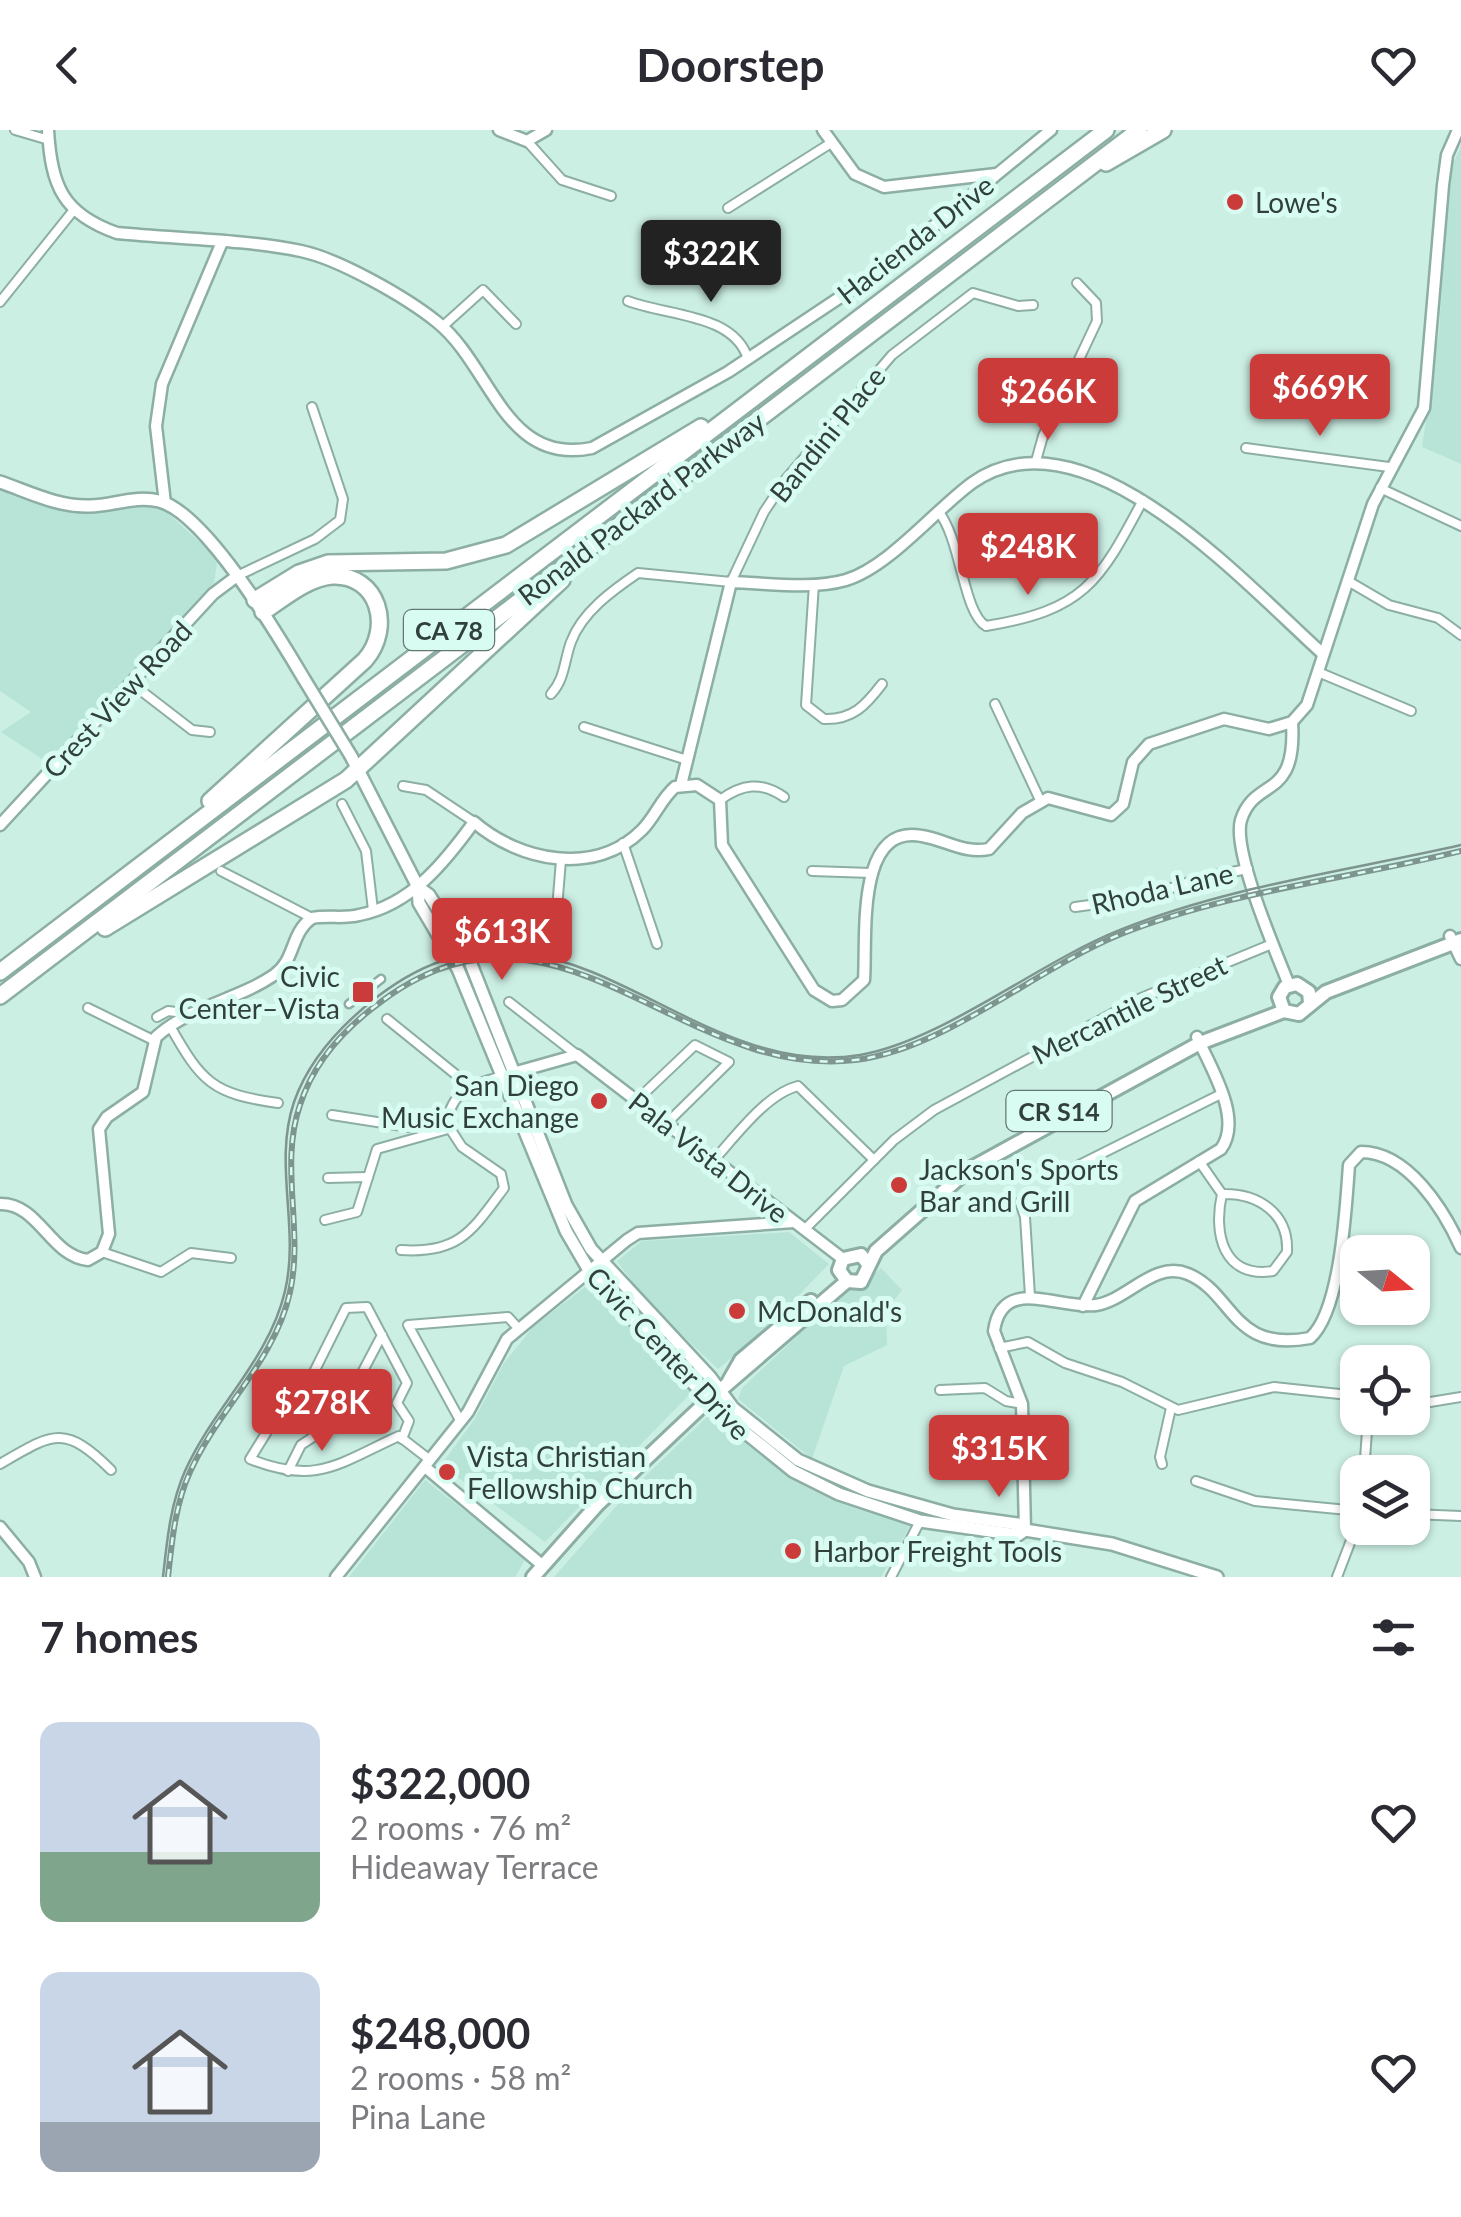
<!DOCTYPE html>
<meta charset="utf-8">
<style>
:root{--surface:#fff;--page:#f7f7f7;--text:#2b2b33;--muted:#7c7c81;--accent:#ca3b3a}
body{margin:0;font-family:Lato,sans-serif;background:var(--page);color:var(--text);height:100vh;display:flex;flex-direction:column;font-size:38px;white-space:nowrap}
*{box-sizing:border-box;margin:0}
p{font-size:32px;color:var(--muted)}
.icon{flex:none;width:55px;height:55px;fill:none;stroke:currentColor;stroke-width:2;stroke-linecap:round;stroke-linejoin:round}
.map{position:relative;height:1447px;overflow:hidden}
.sheet{display:flex;flex-direction:column;background:var(--surface);flex:1}
.sheet>*{flex:none}
.needle{width:65px;rotate:108deg}
.tools{position:absolute;left:1340px;top:1105px;display:grid;gap:20px}
.tools a{display:grid;place-items:center;width:90px;height:90px;border-radius:20px;background:var(--surface);box-shadow:0 2px 8px #0004;font-size:50px}
.price{position:absolute;translate:-50% -85px;padding:0 22px;border-radius:10px;background:var(--accent);color:#fff;font-size:32px;line-height:65px;filter:drop-shadow(0 2px 5px #0008)}
.price::after{content:'';position:absolute;left:50%;top:60px;width:30px;height:22px;margin-left:-15px;background:inherit;clip-path:polygon(0 0,100% 0,50% 100%)}
.price.selected{background:#222;color:#fff}
ul{padding:0;list-style:none}
li{display:flex;align-items:center;gap:30px;height:250px;padding:0 40px}
li span{display:grid;place-items:center;flex:none;width:280px;height:200px;border-radius:20px;color:#555}
li>.icon{margin-inline-start:auto}
span .icon{width:120px;height:120px;fill:#fffc;stroke-width:1}
li b{font-size:42px}
h2{display:flex;justify-content:space-between;align-items:center;height:120px;padding:0 40px;font-size:42px}
header{display:flex;justify-content:space-between;align-items:center;height:130px;padding:0 40px;background:var(--surface);font-size:45px;font-weight:700}
.map>svg:first-child{display:block}
.built{fill:#b8e4d7}
.lines{fill:none;stroke-linecap:round;stroke-linejoin:round}
.pedestrian-casing{stroke:#8caea4;stroke-width:11}
.minor-casing{stroke:#8caea4;stroke-width:12}
.tertiary-casing{stroke:#8caea4;stroke-width:15}
.secondary-casing{stroke:#8caea4;stroke-width:16}
.primary-casing{stroke:#8caea4;stroke-width:18}
.motorway-casing{stroke:#8caea4;stroke-width:20}
.pedestrian{stroke:#fff;stroke-width:6}
.minor{stroke:#fff;stroke-width:8}
.tertiary{stroke:#fff;stroke-width:10}
.secondary{stroke:#fff;stroke-width:11}
.primary{stroke:#fff;stroke-width:12}
.motorway{stroke:#fff;stroke-width:15}
.tram{stroke:#7d958e;stroke-width:2.5}
.rail-casing{stroke:#7d958e;stroke-width:6}
.rail{stroke:#d9fcf2;stroke-width:2.5;stroke-dasharray:8;stroke-linecap:butt}
.secondary-bridge-casing{stroke:#8caea4;stroke-width:16;stroke-linecap:butt}
.secondary-bridge{stroke:#fff;stroke-width:11}
.poi-dot{fill:#ca3b3a;stroke:#d9fcf2;stroke-width:4}
.labels{text-anchor:middle;dominant-baseline:central;stroke-width:10;stroke-linejoin:round;paint-order:stroke}
.shield{fill:#d9fcf2;stroke:#647873;stroke-width:2.5}
.shield-label{font-size:25px;font-weight:bold;fill:#32403c}
.poi-label{font-size:28px;fill:#32403c;stroke:#d9fcf2;text-anchor:start}
.street-label{font-size:28px;fill:#32403c;stroke:#d9fcf2}
</style>
<header><svg class="icon" aria-label="back" viewBox="0 0 24 24"><path d="M15 5l-7 7 7 7"/></svg>Doorstep<svg class="icon" aria-label="heart" viewBox="0 0 24 24"><path d="M12 20l-8-8c-3-5 5-10 8-4 3-6 11-1 8 4z"/></svg></header>
<div class="map">
<svg width="1461" height="1447" viewBox="0 0 1461 1447">
<rect width="100%" height="100%" fill="#ccefe4"/>
<g class="built">
<polygon points="1461,17 1461,334 1422,317 1439,203 1449,41"/>
<polygon points="0,359 72,382 142,375 164,380 212,423 217,433 214,453 50,634 1,602 31,582 0,561"/>
<polygon points="789,1102 829,1134 766,1199 718,1239 646,1171 617,1131 642,1111"/>
<polygon points="881,1138 902,1160 886,1181 887,1215 844,1236 812,1329 738,1269 742,1258 847,1159 862,1155"/>
<polygon points="593,1151 694,1260 545,1412 441,1335 474,1290 504,1233 533,1197"/>
<polygon points="711,1283 787,1345 910,1396 881,1447 554,1447 627,1364"/>
<polygon points="425,1350 526,1428 515,1447 349,1447"/>
</g>
<g class="lines">
<g class="pedestrian-casing">
<polyline id="pedestrian" points="349,874 381,849"/>
</g>
<g class="minor-casing">
<g id="minor">
<polyline points="15,0 49,10"/>
<polyline points="527,11 562,50 611,66"/>
<polyline points="728,78 831,13"/>
<path d="M628,171C666,186 734,183 748,229"/>
<polyline points="0,172 73,81"/>
<polyline points="442,197 483,160 516,194"/>
<polyline points="1246,318 1389,337"/>
<polyline points="1036,331 1043,306 1097,191 1096,173 1077,153"/>
<polyline points="1380,358 1461,396"/>
<path d="M938,381C961,408 963,483 986,496C1084,480 1099,453 1143,370"/>
<polyline points="237,446 315,409 340,390 343,369 312,277"/>
<polyline points="1348,451 1389,475 1438,488 1461,505"/>
<path d="M814,454L806,575L824,589C853,590 866,575 882,554"/>
<polyline points="1318,542 1411,581"/>
<polyline points="131,553 192,600 210,602"/>
<path d="M551,564C565,549 564,531 571,512C582,482 613,460 638,443L731,452L764,382L786,349L892,225L973,163L1018,176L1033,175"/>
<polyline points="995,574 1040,670"/>
<polyline points="584,597 687,630"/>
<polyline points="403,656 426,660 474,692"/>
<path d="M720,670C742,654 761,651 784,667"/>
<polyline points="342,674 366,721 373,780"/>
<polyline points="623,713 657,814"/>
<polyline points="221,741 312,788"/>
<polyline points="812,741 871,743"/>
<polyline points="1075,777 1142,768 1204,747 1248,739"/>
<polyline points="546,805 555,803 561,730"/>
<polyline points="509,872 577,925"/>
<polyline points="88,878 153,910"/>
<polyline points="157,887 168,881 193,884"/>
<polyline points="387,889 470,956"/>
<path d="M170,896C202,953 213,964 278,973"/>
<polyline points="636,971 695,915 729,932 666,994"/>
<polyline points="332,985 409,997 447,994"/>
<path d="M713,1031C735,1007 766,964 798,956L874,1030"/>
<path d="M1199,1031L1222,1064C1213,1103 1223,1149 1273,1141L1287,1122C1289,1084 1259,1063 1222,1064"/>
<polyline points="1055,1047 1221,964"/>
<polyline points="328,1048 368,1047"/>
<polyline points="1020,1072 1025,1087 1030,1166"/>
<polyline points="325,1090 357,1082 377,1019 448,999"/>
<polyline points="804,1100 894,1010 934,980 1141,868 1272,814"/>
<path d="M401,1120C459,1124 472,1101 504,1058L501,1044L462,1017L447,994C451,960 473,955 502,946"/>
<polyline points="102,1122 161,1142 191,1123 231,1128"/>
<polyline points="382,1205 345,1275 338,1278 309,1265 306,1258 346,1178 367,1177 407,1253 397,1273 409,1291 402,1309"/>
<polyline points="999,1218 1028,1212 1065,1233 1122,1252 1178,1280 1274,1257 1358,1266"/>
<polyline points="940,1260 985,1258 1006,1271 1022,1274"/>
<path d="M300,1272L281,1279L250,1329C317,1356 339,1333 399,1306L430,1330"/>
<polyline points="1412,1275 1461,1267"/>
<polyline points="461,1292 408,1195 508,1187 518,1198"/>
<path d="M0,1334C52,1304 64,1293 111,1340"/>
<polyline points="1162,1334 1160,1327 1171,1278"/>
<polyline points="288,1341 301,1315 339,1290"/>
<polyline points="1364,1342 1368,1288"/>
<polyline points="1196,1351 1255,1371 1358,1381"/>
<polyline points="1412,1384 1461,1386"/>
<polyline points="891,1447 920,1391"/>
<polyline points="1337,1447 1358,1392"/>
</g>
</g>
<g class="tertiary-casing">
<g id="tertiary">
<path d="M48,0C51,56 63,84 117,103C177,109 241,109 301,121C339,129 406,167 437,192C492,236 504,336 592,318L728,242L878,142L1051,0"/>
<polyline points="499,0 527,11 546,0"/>
<polyline points="823,0 855,44 884,57 996,44"/>
<polyline points="165,373 156,296 162,254 222,112"/>
<path d="M681,655L731,452C767,453 811,460 846,450C889,437 935,380 972,353C1084,273 1247,456 1323,524"/>
<polyline points="0,695 213,464 237,446"/>
<polyline points="1450,806 1461,829"/>
<path d="M1289,855C1276,822 1232,721 1241,690C1255,646 1297,672 1292,592"/>
<polyline points="513,943 577,925 843,1129"/>
<path d="M0,1074C39,1073 50,1126 88,1130L102,1122L109,1104L99,999L107,987L143,962L156,907C190,876 238,870 274,845C296,830 290,803 312,788C328,785 344,789 359,785C411,775 445,732 474,692C519,731 595,747 642,700C655,687 661,669 675,657L697,655L720,670L722,715L814,860L832,871L842,870L864,850C867,807 855,693 922,706C946,710 964,724 989,719L1022,683L1048,668L1111,685L1123,674L1133,632L1149,614L1224,589L1269,599L1292,592L1307,575L1373,374L1424,278L1443,55L1447,25L1458,0"/>
<path d="M1083,1176L1135,1071L1221,1019C1243,989 1211,938 1197,907"/>
<polyline points="425,1337 542,1435"/>
<polyline points="0,1397 29,1432 35,1447"/>
<path d="M1025,1400L1022,1274L994,1201C1002,1144 1059,1180 1096,1175C1128,1170 1154,1130 1188,1144C1234,1163 1232,1223 1310,1208C1341,1181 1346,1075 1349,1035L1361,1022C1408,1022 1444,1080 1461,1118"/>
<polyline points="336,1447 468,1282 507,1209 627,1110 638,1103 794,1092"/>
</g>
</g>
<g class="secondary-casing">
<g id="secondary">
<path d="M0,352C29,362 58,377 90,376C112,376 136,365 159,371C206,383 279,507 304,549"/>
<polyline points="351,626 418,757 419,773 458,839 566,1101 590,1142 620,1175 720,1282 793,1341 839,1364 920,1391 1018,1405 1025,1400"/>
<polyline points="418,757 429,765 469,829 566,1075 591,1119 710,1247 733,1278 798,1330 868,1361 953,1385 1018,1394 1025,1400 1112,1414 1217,1447"/>
</g>
</g>
<g class="primary-casing">
<g id="primary">
<polyline points="1310,873 1309,862 1297,854 1285,857 1279,867 1284,881 1299,884 1326,862 1461,810"/>
<polyline points="868,1134 861,1125 843,1129 839,1140 847,1151 861,1152 876,1121 968,1040 1200,913 1284,881"/>
<polyline points="729,1251 741,1230 811,1171"/>
<polyline points="533,1447 597,1375 703,1275 847,1151"/>
</g>
</g>
<g class="motorway-casing">
<g id="motorway">
<polyline points="1106,33 1163,0"/>
<polyline points="255,470 299,443 328,433 446,431 506,415 701,297"/>
<path d="M210,671L365,530C393,498 379,444 332,446C307,448 283,469 263,482"/>
<polyline points="105,798 346,650 562,450"/>
<polyline points="0,842 1106,0"/>
<polyline points="0,866 1139,0"/>
</g>
</g>
<use href="#pedestrian" class="pedestrian"/>
<use href="#minor" class="minor"/>
<use href="#tertiary" class="tertiary"/>
<use href="#secondary" class="secondary"/>
<use href="#primary" class="primary"/>
<use href="#motorway" class="motorway"/>
<path class="tram" d="M163,1447C167,1411 170,1375 185,1341C213,1278 269,1230 285,1161C300,1098 273,1034 294,972C309,929 341,895 377,867C559,727 682,954 860,925C942,911 1037,833 1120,800C1229,756 1347,741 1461,715"/>
<g class="rail-casing">
<path id="rail" d="M168,1447C172,1411 175,1375 190,1342C218,1279 275,1231 290,1162C304,1100 279,1036 300,975C314,931 346,897 382,871C557,741 680,951 855,930C944,920 1035,839 1121,804C1230,761 1348,749 1461,721"/>
</g>
<use href="#rail" class="rail"/>
<g class="secondary-bridge-casing">
<polyline id="secondary-bridge" points="304,549 351,626"/>
</g>
<use href="#secondary-bridge" class="secondary-bridge"/>
</g>
<g class="poi-dot">
<circle cx="1235" cy="72" r="10"/>
<rect x="351" y="850" width="24" height="24" rx="5"/>
<circle cx="599" cy="971" r="10"/>
<circle cx="899" cy="1055" r="10"/>
<circle cx="737" cy="1181" r="10"/>
<circle cx="447" cy="1342" r="10"/>
<circle cx="793" cy="1421" r="10"/>
</g>
<g class="labels">
<g class="shield">
<rect x="404" y="480" width="90" height="40" rx="8"/>
<rect x="1006.5" y="961" width="105" height="40" rx="8"/>
</g>
<g class="shield-label">
<text x="449" y="500">CA 78</text>
<text x="1059" y="981">CR S14</text>
</g>
<g class="poi-label">
<text x="1255" y="72">Lowe's</text>
<text x="340" y="846" text-anchor="end">Civic<tspan x="340" dy="32">Center–Vista</tspan></text>
<text x="579" y="955" text-anchor="end">San Diego<tspan x="579" dy="32">Music Exchange</tspan></text>
<text x="919" y="1039">Jackson's Sports<tspan x="919" dy="32">Bar and Grill</tspan></text>
<text x="757" y="1181">McDonald's</text>
<text x="467" y="1326">Vista Christian<tspan x="467" dy="32">Fellowship Church</tspan></text>
<text x="813" y="1421">Harbor Freight Tools</text>
</g>
<g class="street-label">
<text transform="translate(915 109) rotate(-38)">Hacienda Drive</text>
<text transform="translate(827 304) rotate(-51)">Bandini Place</text>
<text transform="translate(641 378) rotate(-37)">Ronald Packard Parkway</text>
<text transform="translate(117 569) rotate(-47)">Crest View Road</text>
<text transform="translate(1162 758) rotate(-13)">Rhoda Lane</text>
<text transform="translate(1129 879) rotate(-26)">Mercantile Street</text>
<text transform="translate(709 1027) rotate(38)">Pala Vista Drive</text>
<text transform="translate(669 1223) rotate(47)">Civic Center Drive</text>
</g>
</g>
</svg>
<div class="tools">
<a><svg class="needle" viewBox="-14 -14 28 28"><path d="M0-13l5 13h-10z" fill="#e53935"/><path d="M0 13l5-13h-10z" fill="#7c7c81"/></svg></a>
<a><svg class="icon" aria-label="locate" viewBox="0 0 24 24"><circle cx="12" cy="12" r="6"/><path d="M12 2v4M12 18v4M2 12h4M18 12h4"/></svg></a>
<a><svg class="icon" aria-label="layers" viewBox="0 0 24 24"><path d="M12 4l9 5-9 5-9-5zM3 14l9 5 9-5"/></svg></a>
</div>
<b class="price selected" style="left:711px;top:175px">$322K</b>
<b class="price" style="left:1320px;top:309px">$669K</b>
<b class="price" style="left:1048px;top:313px">$266K</b>
<b class="price" style="left:1028px;top:468px">$248K</b>
<b class="price" style="left:502px;top:853px">$613K</b>
<b class="price" style="left:322px;top:1324px">$278K</b>
<b class="price" style="left:999px;top:1370px">$315K</b>
</div>
<section class="sheet">
<h2>7 homes<svg class="icon" aria-label="filters" viewBox="0 0 24 24"><path d="M4 7h16M4 17h16"/><circle cx="9" cy="7" r="2"/><circle cx="15" cy="17" r="2"/></svg></h2>
<ul>
<li><span style="background:linear-gradient(#c9d6e8 65%,#7fa58c 0)"><svg class="icon" aria-label="home" viewBox="0 0 24 24"><path d="M3 11l9-7 9 7M6 9v11h12V9"/></svg></span><div><b>$322,000</b><p>2 rooms · 76 m²</p><p>Hideaway Terrace</p></div><svg class="icon" aria-label="heart" viewBox="0 0 24 24"><path d="M12 20l-8-8c-3-5 5-10 8-4 3-6 11-1 8 4z"/></svg></li>
<li><span style="background:linear-gradient(#c9d6e8 75%,#9aa5b1 0)"><svg class="icon" aria-label="home" viewBox="0 0 24 24"><path d="M3 11l9-7 9 7M6 9v11h12V9"/></svg></span><div><b>$248,000</b><p>2 rooms · 58 m²</p><p>Pina Lane</p></div><svg class="icon" aria-label="heart" viewBox="0 0 24 24"><path d="M12 20l-8-8c-3-5 5-10 8-4 3-6 11-1 8 4z"/></svg></li>
</ul>
</section>
